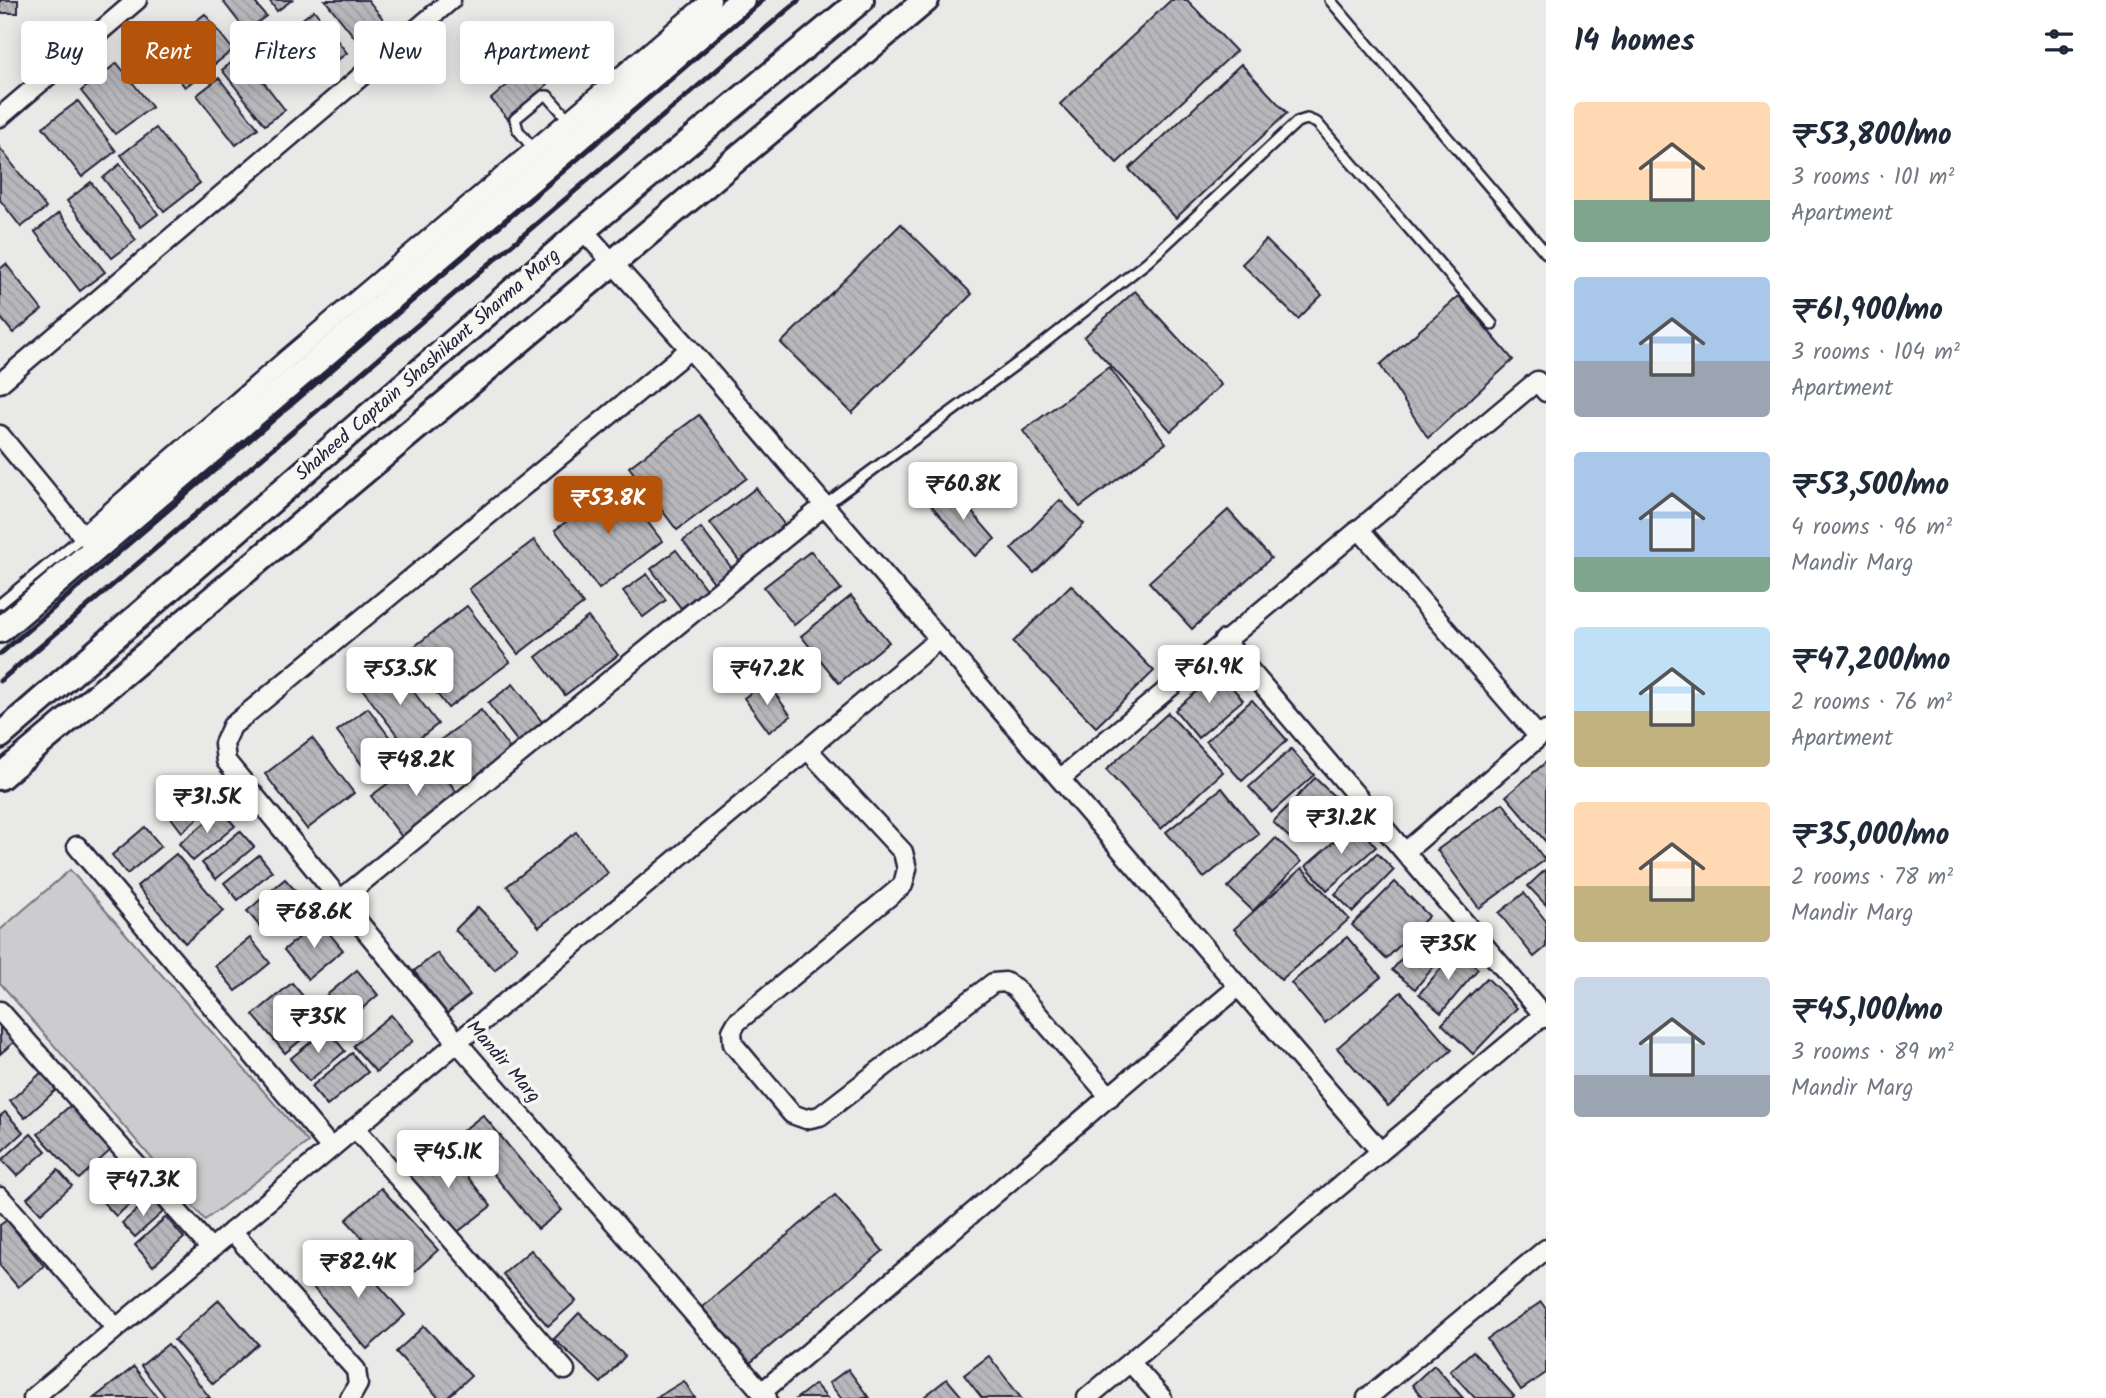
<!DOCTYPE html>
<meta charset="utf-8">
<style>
:root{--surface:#fff;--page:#f6f6f7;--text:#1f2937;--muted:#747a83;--accent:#b45309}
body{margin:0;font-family:Kalam,sans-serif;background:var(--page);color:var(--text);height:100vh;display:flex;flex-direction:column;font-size:26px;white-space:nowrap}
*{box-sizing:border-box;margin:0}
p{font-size:23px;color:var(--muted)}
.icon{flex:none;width:38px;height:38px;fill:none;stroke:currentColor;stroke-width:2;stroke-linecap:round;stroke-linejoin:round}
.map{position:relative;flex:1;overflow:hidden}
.drawer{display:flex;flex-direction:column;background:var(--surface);width:560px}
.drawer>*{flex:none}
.top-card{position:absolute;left:21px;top:21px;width:665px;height:63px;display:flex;gap:14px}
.price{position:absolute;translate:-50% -60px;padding:0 16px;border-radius:7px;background:#fff;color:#222;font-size:23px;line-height:46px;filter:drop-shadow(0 2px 4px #0008)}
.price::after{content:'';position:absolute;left:50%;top:42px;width:21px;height:16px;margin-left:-10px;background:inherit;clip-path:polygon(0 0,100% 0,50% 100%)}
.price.selected{background:var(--accent);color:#fff}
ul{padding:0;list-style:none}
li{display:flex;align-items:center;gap:21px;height:175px;padding:0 28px}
li span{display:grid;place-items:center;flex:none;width:196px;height:140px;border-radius:7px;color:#555}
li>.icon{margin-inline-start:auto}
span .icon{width:84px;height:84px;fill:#fffc;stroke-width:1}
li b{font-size:30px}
h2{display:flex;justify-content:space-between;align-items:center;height:84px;padding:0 28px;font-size:30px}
.tag{padding:0 24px;border-radius:7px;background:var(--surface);box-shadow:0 4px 18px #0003;font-size:24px;line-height:63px}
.tag.selected{background:var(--accent);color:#fff}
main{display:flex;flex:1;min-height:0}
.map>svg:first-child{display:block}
.park{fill:#ccccce;stroke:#777784;stroke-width:2}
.building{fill:url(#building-back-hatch);stroke:#22223b;stroke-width:2}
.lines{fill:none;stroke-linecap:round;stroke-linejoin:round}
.lane-casing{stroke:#22223b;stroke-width:14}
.street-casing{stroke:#22223b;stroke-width:23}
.secondary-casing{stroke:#22223b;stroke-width:30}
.lane{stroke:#f6f6f2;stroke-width:9}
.street{stroke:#f6f6f2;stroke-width:18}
.secondary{stroke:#f6f6f2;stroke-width:24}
.rail{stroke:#22223b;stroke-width:5}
.labels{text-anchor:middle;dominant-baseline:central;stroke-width:7;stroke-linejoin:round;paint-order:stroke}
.street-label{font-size:19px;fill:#22223b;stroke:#f6f6f2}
</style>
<main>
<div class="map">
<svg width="1546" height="1398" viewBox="0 0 1546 1398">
<defs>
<pattern id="building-back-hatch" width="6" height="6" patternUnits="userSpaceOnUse" patternTransform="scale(1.75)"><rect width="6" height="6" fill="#b8b8bc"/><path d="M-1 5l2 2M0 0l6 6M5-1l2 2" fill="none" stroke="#9e9ea2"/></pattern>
</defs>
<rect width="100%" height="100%" fill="#e9e9e7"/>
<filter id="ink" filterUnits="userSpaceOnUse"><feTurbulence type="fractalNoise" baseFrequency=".0143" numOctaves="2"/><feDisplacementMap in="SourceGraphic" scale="14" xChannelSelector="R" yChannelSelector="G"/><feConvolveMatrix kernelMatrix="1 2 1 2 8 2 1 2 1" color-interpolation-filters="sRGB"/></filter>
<g filter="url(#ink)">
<polygon class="park" points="70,870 308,1142 205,1220 0,983 0,930"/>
<g class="building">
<rect x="0" y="0" width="18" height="13"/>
<polygon points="222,0 253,0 266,16 246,31"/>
<polygon points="269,0 292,0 277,11"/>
<polygon points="325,0 368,0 387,24 360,44"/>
<polygon points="1171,0 1187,0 1236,51 1117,163 1060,104"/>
<polygon points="314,10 347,53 324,70 291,28"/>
<polygon points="205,14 233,50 185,87 156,51"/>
<polygon points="280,31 306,64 285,80 259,47"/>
<polygon points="242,54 285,110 265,125 222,70"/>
<polygon points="117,63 152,107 115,134 81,91"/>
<polygon points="1241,64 1287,113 1176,218 1129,169"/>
<polygon points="530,65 547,85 508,119 491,99"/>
<polygon points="219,78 258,128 236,145 197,95"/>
<polygon points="78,101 116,151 82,177 43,127"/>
<polygon points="156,128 200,183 164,211 121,155"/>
<polygon points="0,148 46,208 21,227 0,200"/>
<polygon points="120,164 158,214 141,227 103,178"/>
<polygon points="91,182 136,240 112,258 67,201"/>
<polygon points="59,213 105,272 80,291 35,232"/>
<polygon points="901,224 972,294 852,413 781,343"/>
<polygon points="1266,240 1322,295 1298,319 1242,264"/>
<polygon points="6,264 42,310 13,333 0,317 0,269"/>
<polygon points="1135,291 1221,385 1171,431 1084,337"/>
<polygon points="1459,296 1513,360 1428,438 1380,365"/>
<polygon points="1109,367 1166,443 1080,507 1023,431"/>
<polygon points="699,415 747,478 677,530 629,467"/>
<polygon points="618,483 662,541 599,589 555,530"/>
<polygon points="756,488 787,528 741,563 710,523"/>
<polygon points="951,488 995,539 975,556 931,505"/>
<polygon points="1060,500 1084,524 1034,573 1011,549"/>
<polygon points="1228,510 1271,558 1192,629 1149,582"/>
<polygon points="701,528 734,571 716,585 683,541"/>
<polygon points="534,540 583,604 518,654 469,589"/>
<polygon points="676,550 706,589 681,608 651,569"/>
<polygon points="811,551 841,589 794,625 764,587"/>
<polygon points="647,574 666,600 643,617 623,591"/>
<polygon points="1071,585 1154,671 1096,727 1013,642"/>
<polygon points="851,596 889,642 839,683 801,636"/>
<polygon points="467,606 510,662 448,708 406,653"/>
<polygon points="588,617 618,655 565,695 536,657"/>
<polygon points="394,666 438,724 407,748 363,690"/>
<polygon points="1219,672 1243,700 1198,738 1175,710"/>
<polygon points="766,681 791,716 769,732 744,698"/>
<polygon points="513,684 546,727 521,746 488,703"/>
<polygon points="1252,700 1287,740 1242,781 1206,741"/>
<polygon points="368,708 399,750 368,773 337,731"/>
<polygon points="481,710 513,753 472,785 439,741"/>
<polygon points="1168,713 1223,772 1161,829 1106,770"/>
<polygon points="312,738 354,793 307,829 265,774"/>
<polygon points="1291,749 1314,775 1272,812 1249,787"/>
<polygon points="428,754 462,799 405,841 371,796"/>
<polygon points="1546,762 1546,842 1506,796"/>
<polygon points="1315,778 1336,798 1294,842 1273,822"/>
<polygon points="203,787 216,803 182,832 169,815"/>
<polygon points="1222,788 1259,834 1204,878 1166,832"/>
<polygon points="1503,803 1545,860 1479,908 1437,850"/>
<polygon points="221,810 235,826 193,861 179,844"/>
<polygon points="1355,823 1376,847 1327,890 1306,866"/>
<polygon points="145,827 161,846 127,874 112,855"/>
<polygon points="240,831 254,847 216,879 202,863"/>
<polygon points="576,832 608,873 539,927 507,886"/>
<polygon points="1276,838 1301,862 1253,911 1228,887"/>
<polygon points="1377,853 1394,870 1353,912 1335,894"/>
<polygon points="176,854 224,911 185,943 137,886"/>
<polygon points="259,855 272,871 238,900 224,883"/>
<polygon points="1302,868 1349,919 1281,980 1234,929"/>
<polygon points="1546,869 1546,905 1528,886"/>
<polygon points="285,879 301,897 262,929 247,911"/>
<polygon points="1395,882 1429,916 1386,959 1352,925"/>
<polygon points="1524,893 1546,921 1546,947 1534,957 1499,913"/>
<polygon points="478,907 517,947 495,970 455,930"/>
<polygon points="319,921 343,950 308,979 284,950"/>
<polygon points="1429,926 1452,945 1415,989 1392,970"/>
<polygon points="1347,937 1381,977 1325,1023 1291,983"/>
<polygon points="250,938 270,963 236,991 215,966"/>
<polygon points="1456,951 1478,969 1441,1013 1419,994"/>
<polygon points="437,953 470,995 447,1013 414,971"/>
<polygon points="357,970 378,995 342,1026 321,1000"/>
<polygon points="1487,978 1517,1008 1473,1054 1442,1024"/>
<polygon points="292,983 324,1021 285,1053 253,1015"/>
<polygon points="1401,992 1452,1050 1388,1106 1337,1048"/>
<polygon points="391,1015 413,1041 376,1072 353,1046"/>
<polygon points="0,1026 14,1042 0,1054"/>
<polygon points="327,1029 345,1051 309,1081 290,1059"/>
<polygon points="352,1053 368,1072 327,1106 311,1087"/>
<polygon points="42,1072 57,1089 25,1118 10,1101"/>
<polygon points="72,1104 112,1149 79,1179 38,1134"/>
<polygon points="5,1112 23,1132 0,1153 0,1116"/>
<polygon points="483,1115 562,1210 538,1229 460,1133"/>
<polygon points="31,1134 46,1151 17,1176 2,1160"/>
<polygon points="442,1145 491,1206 455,1234 406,1174"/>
<polygon points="58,1170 72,1186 41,1213 27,1198"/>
<polygon points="132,1174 146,1190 116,1216 102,1201"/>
<polygon points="381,1188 438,1250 403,1282 346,1220"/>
<polygon points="835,1195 883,1251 750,1363 702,1307"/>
<polygon points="151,1198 163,1212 135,1237 122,1223"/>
<polygon points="166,1217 184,1238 153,1266 135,1245"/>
<polygon points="7,1220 44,1266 18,1287 0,1266 0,1225"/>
<polygon points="531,1250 576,1301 548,1326 503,1274"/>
<polygon points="349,1251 405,1315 367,1349 311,1285"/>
<polygon points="219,1300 258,1344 213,1384 174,1340"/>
<polygon points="1541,1302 1546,1309 1546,1373 1521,1390 1487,1339"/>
<polygon points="579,1313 625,1356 601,1383 554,1339"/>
<polygon points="424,1326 471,1376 447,1398 439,1398 396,1352"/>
<polygon points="168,1344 210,1398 166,1398 141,1366"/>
<polygon points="1473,1351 1514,1396 1512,1398 1475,1398 1450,1371"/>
<polygon points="989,1356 1021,1398 982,1398 964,1375"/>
<polygon points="1434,1365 1463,1398 1423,1398 1412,1385"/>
<polygon points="134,1367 158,1398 94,1398"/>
<polygon points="848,1369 869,1398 841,1398 829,1383"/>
<polygon points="947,1379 963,1398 926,1398 925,1396"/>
<polygon points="684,1381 695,1398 656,1398"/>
<polygon points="815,1384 827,1398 797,1398"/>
</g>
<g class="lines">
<g class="lane-casing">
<g id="lane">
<polyline points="1330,0 1546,253"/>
<polyline points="534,150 518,130 515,119 543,96 548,96 569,120"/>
<polyline points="825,505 1030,354 1147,262 1297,122 1307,119 1317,123 1492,324"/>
<polyline points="0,604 83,536 85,539"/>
</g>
</g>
<g class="street-casing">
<g id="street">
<polyline points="0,117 137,0"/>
<polyline points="583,230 690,349 1380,1151"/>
<polyline points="690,349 232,726 224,744 226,761 458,1043 767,1398"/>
<polyline points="0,383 451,0"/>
<polyline points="0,435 83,536 286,360 711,0"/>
<polyline points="1359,529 1539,737"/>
<polyline points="1224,640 1546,1018"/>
<polyline points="808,750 903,852 907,869 903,885 737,1022 732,1031 733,1044 792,1114 806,1119 820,1116 993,983 1005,982 1015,988 1110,1097"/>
<polyline points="1060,779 1537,381 1546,392"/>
<polyline points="77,846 331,1148"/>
<polyline points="1405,852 1546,731"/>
<polyline points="340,900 825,505"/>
<polyline points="0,1011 211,1249"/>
<polyline points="355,1128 565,1370"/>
<polyline points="0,1197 116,1328"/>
<polyline points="232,1231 356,1370 358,1384 350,1398"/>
<polyline points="1130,1362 1162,1398"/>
<polyline points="762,1392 1238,987"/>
<polyline points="33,1398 939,639"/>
<polyline points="1087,1398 1546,1013"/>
<polyline points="1367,1398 1546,1249"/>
</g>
</g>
<g class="secondary-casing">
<g id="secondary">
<polyline points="0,630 742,0"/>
<polyline points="0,736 583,230 861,0"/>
<polyline points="0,777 926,0"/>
</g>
</g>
<use href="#lane" class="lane"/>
<use href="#street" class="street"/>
<use href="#secondary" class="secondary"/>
<g class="rail">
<polyline points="0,654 763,0"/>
<polyline points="0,681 799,0"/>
</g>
</g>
</g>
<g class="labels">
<g class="street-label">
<text transform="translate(428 365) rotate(-41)">Shaheed Captain Shashikant Sharma Marg</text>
<text transform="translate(503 1062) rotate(49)">Mandir Marg</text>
</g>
</g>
</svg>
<b class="price" style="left:963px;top:522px">₹60.8K</b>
<b class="price selected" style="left:608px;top:536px">₹53.8K</b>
<b class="price" style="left:1209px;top:705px">₹61.9K</b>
<b class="price" style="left:400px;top:707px">₹53.5K</b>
<b class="price" style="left:767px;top:707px">₹47.2K</b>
<b class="price" style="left:416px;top:798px">₹48.2K</b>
<b class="price" style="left:207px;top:835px">₹31.5K</b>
<b class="price" style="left:1341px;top:856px">₹31.2K</b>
<b class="price" style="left:314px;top:950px">₹68.6K</b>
<b class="price" style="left:1448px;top:982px">₹35K</b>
<b class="price" style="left:318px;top:1055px">₹35K</b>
<b class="price" style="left:448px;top:1190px">₹45.1K</b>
<b class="price" style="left:143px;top:1218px">₹47.3K</b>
<b class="price" style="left:358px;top:1300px">₹82.4K</b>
<div class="top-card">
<a class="tag">Buy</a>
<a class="tag selected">Rent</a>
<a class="tag">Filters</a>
<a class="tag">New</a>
<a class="tag">Apartment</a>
</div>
</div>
<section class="drawer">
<h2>14 homes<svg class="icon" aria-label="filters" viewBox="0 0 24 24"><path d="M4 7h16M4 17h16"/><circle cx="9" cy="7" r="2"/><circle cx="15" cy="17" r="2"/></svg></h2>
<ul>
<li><span style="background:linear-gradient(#ffd9b3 70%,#7fa58c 0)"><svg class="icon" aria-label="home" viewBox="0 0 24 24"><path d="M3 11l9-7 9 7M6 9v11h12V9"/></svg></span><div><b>₹53,800/mo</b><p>3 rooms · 101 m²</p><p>Apartment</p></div></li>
<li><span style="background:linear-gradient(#a9c7e8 60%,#9aa5b1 0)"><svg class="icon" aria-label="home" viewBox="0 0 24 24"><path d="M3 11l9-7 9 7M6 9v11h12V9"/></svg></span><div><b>₹61,900/mo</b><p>3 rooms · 104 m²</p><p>Apartment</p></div></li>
<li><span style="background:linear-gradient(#a9c7e8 75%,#7fa58c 0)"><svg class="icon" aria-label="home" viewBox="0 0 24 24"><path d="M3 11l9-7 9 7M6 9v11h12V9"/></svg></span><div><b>₹53,500/mo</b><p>4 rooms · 96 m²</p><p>Mandir Marg</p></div></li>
<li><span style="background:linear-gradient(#bfe0f5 60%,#c2b280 0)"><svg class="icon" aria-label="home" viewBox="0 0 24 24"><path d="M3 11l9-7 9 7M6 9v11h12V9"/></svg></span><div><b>₹47,200/mo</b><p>2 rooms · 76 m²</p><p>Apartment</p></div></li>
<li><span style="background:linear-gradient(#ffd9b3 60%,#c2b280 0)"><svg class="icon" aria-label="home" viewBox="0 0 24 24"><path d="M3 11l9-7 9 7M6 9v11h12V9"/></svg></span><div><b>₹35,000/mo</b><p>2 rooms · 78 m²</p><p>Mandir Marg</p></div></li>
<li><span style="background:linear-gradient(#c9d6e8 70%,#9aa5b1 0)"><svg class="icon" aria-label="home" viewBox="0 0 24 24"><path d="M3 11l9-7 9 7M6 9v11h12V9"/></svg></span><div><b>₹45,100/mo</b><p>3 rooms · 89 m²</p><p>Mandir Marg</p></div></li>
</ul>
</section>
</main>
